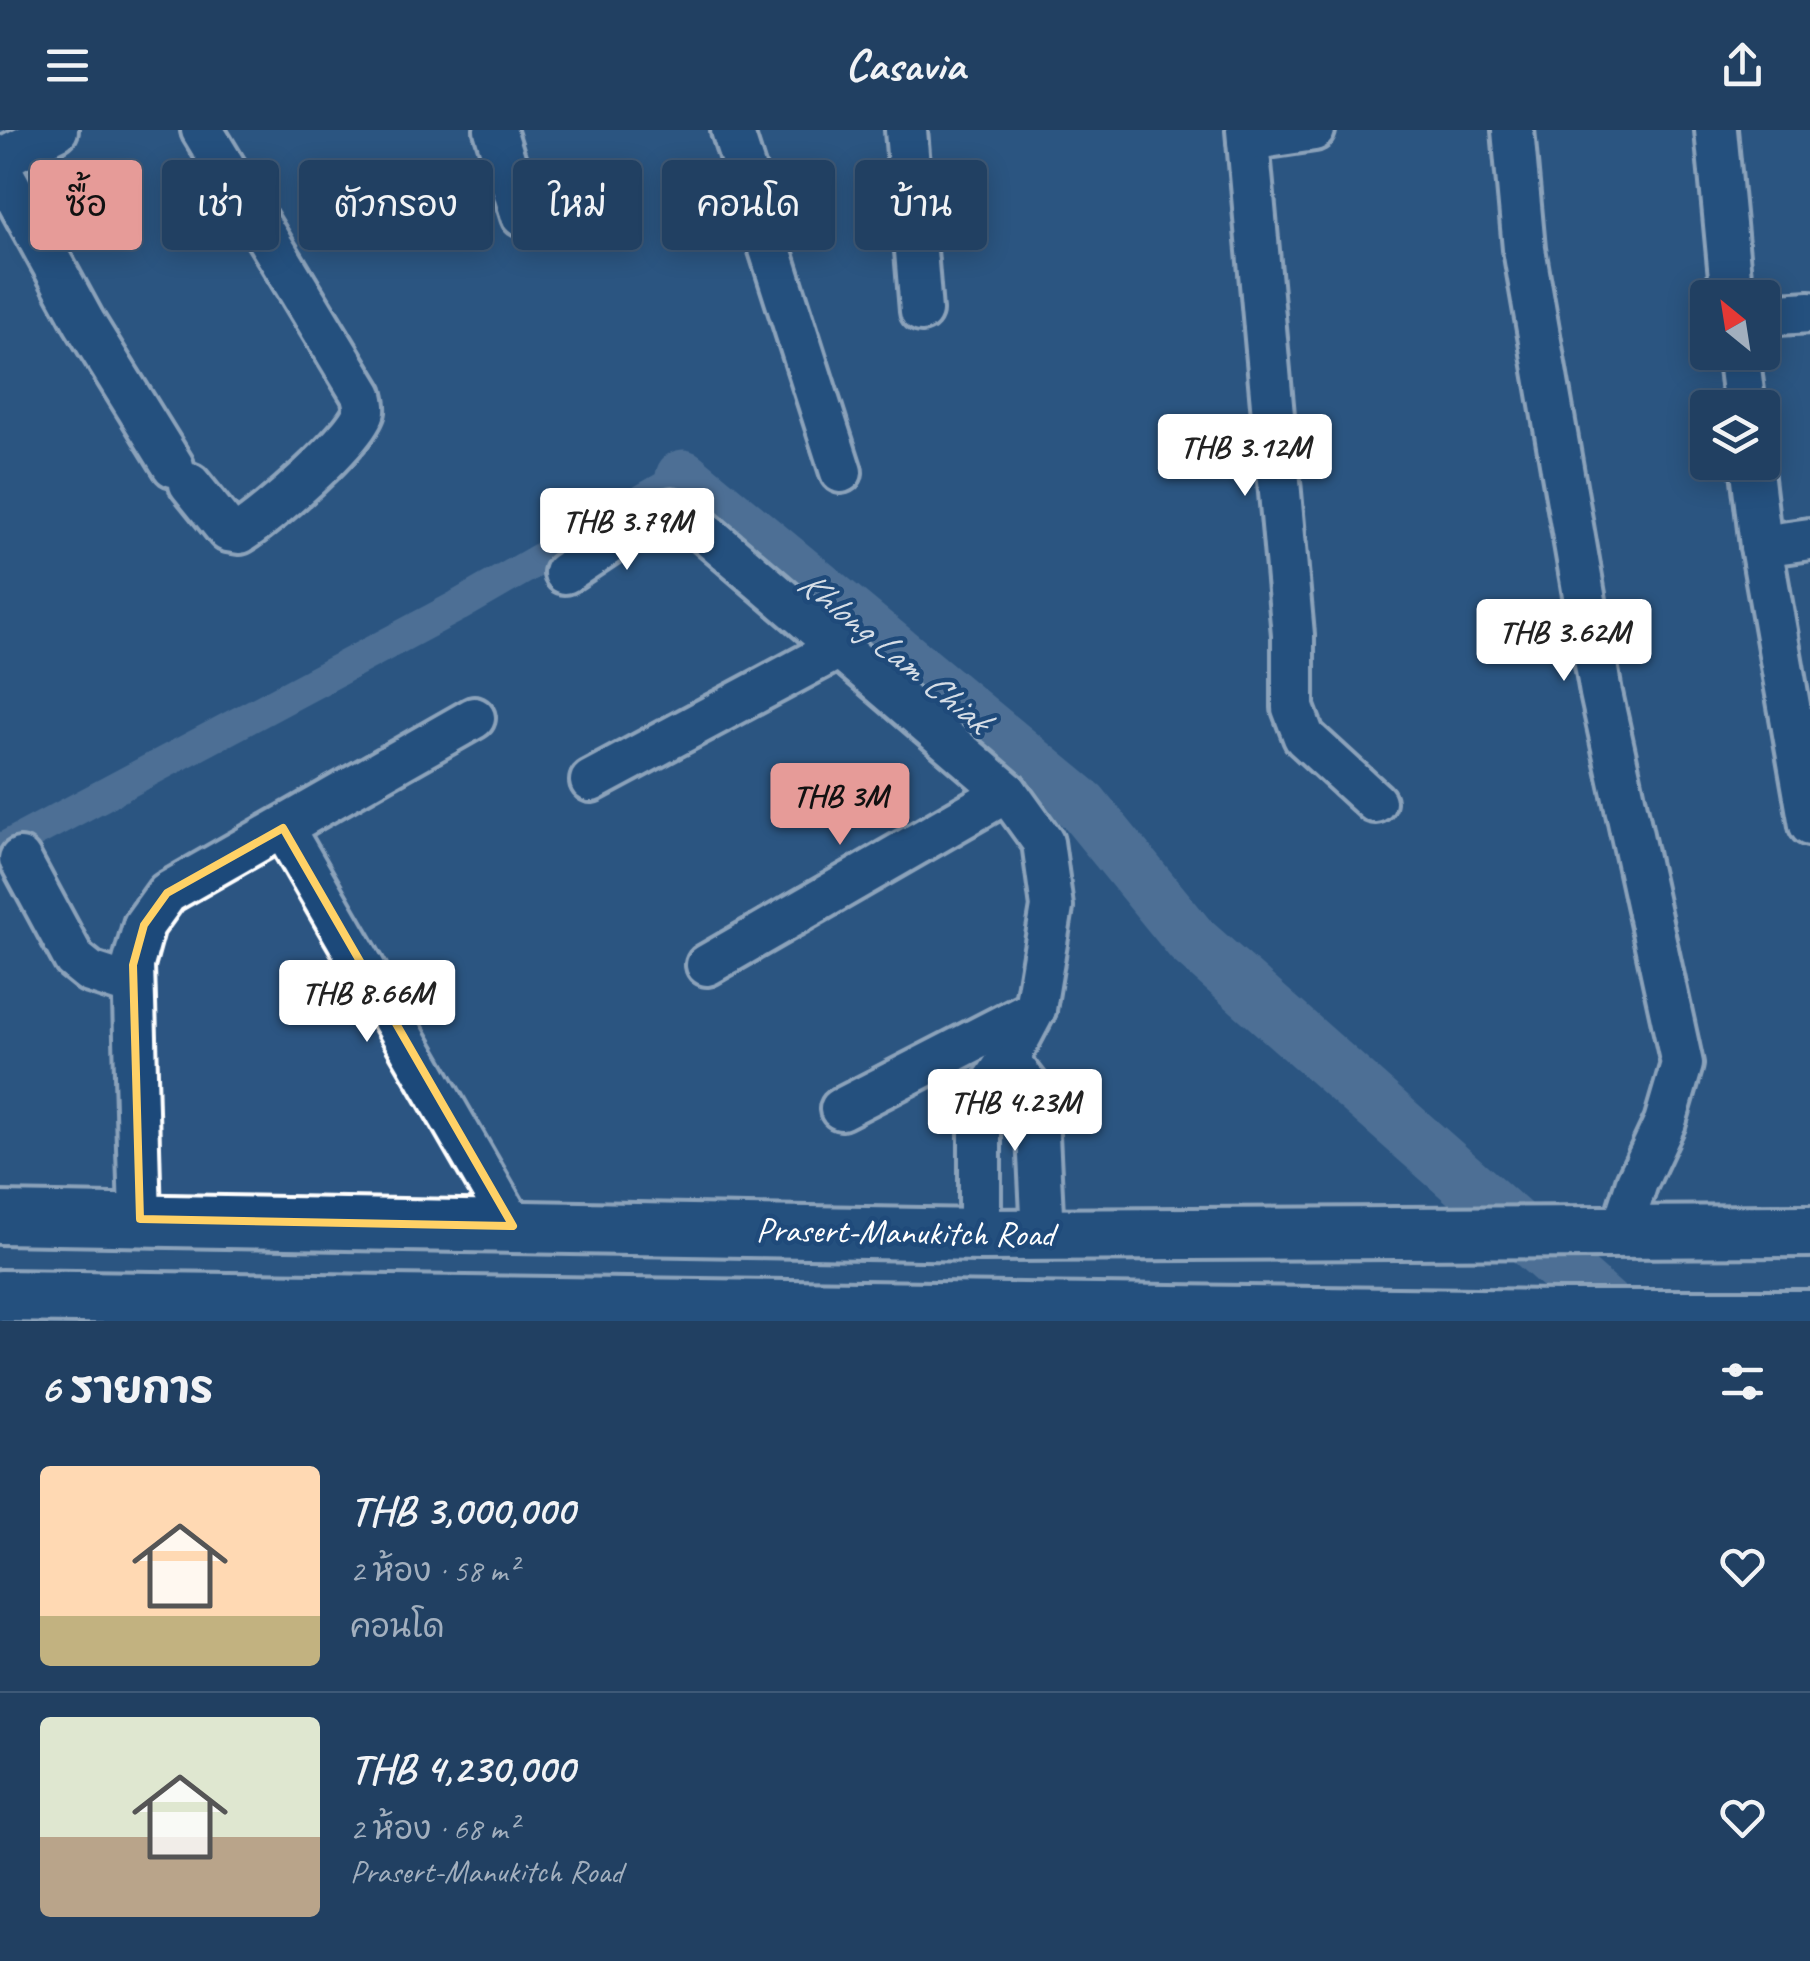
<!DOCTYPE html>
<html lang="th">
<meta charset="utf-8">
<style>
:root{--surface:#214062;--page:#294768;--text:#f1f3f6;--muted:#a2afbe;--line:#3e5977;--accent:#e69b98}
body{margin:0;font-family:Caveat,"Playpen Sans Thai",sans-serif;background:var(--page);color:var(--text);height:100vh;display:flex;flex-direction:column;font-size:38px;white-space:nowrap}
*{box-sizing:border-box;margin:0}
p{font-size:32px;color:var(--muted)}
.icon{flex:none;width:55px;height:55px;fill:none;stroke:currentColor;stroke-width:2;stroke-linecap:round;stroke-linejoin:round}
.map{position:relative;height:1191px;overflow:hidden}
.details{display:flex;flex-direction:column;background:var(--surface);flex:1}
.details>*{flex:none}
.top-card{position:absolute;left:30px;top:30px;width:1000px;height:90px;display:flex;gap:20px}
.needle{width:65px;rotate:330deg}
.fabs{position:absolute;left:1690px;top:150px;display:grid;gap:20px}
.fabs a{display:grid;place-items:center;width:90px;height:90px;border-radius:10px;background:var(--surface);box-shadow:0 5px 25px #0003,0 0 0 2px var(--line);font-size:50px}
.price{position:absolute;translate:-50% -85px;padding:0 22px;border-radius:10px;background:#fff;color:#222;font-size:32px;line-height:65px;filter:drop-shadow(0 2px 5px #0008)}
.price::after{content:'';position:absolute;left:50%;top:60px;width:30px;height:22px;margin-left:-15px;background:inherit;clip-path:polygon(0 0,100% 0,50% 100%)}
.price.on{background:var(--accent);color:#111}
ul{padding:0;list-style:none}
li{display:flex;align-items:center;gap:30px;height:250px;padding:0 40px}
li+li{border-top:2px solid var(--line)}
li span{display:grid;place-items:center;flex:none;width:280px;height:200px;border-radius:10px;color:#555}
li>.icon{margin-inline-start:auto}
span .icon{width:120px;height:120px;fill:#fffc;stroke-width:1}
li b{font-size:42px}
h2{display:flex;justify-content:space-between;align-items:center;height:120px;padding:0 40px;font-size:42px}
.tag{padding:0 35px;border-radius:10px;background:var(--surface);box-shadow:0 5px 25px #0003,0 0 0 2px var(--line);font-size:35px;line-height:90px}
.tag.on{background:var(--accent);color:#111}
header{display:flex;justify-content:space-between;align-items:center;height:130px;padding:0 40px;background:var(--surface);font-size:45px;font-weight:800}
.map>svg:first-child{display:block}
.lines{fill:none;stroke-linecap:round;stroke-linejoin:round}
.canal{stroke:#748fad;stroke-width:32}
.river{stroke:#748fad;stroke-width:55}
.minor-casing{stroke:#fff;stroke-width:48}
.major-casing{stroke:#fff;stroke-width:58}
.minor{stroke:#1f4a7a;stroke-width:40}
.major{stroke:#1f4a7a;stroke-width:50}
.marked{fill:none;stroke:#ffd166;stroke-width:8;stroke-linejoin:round}
.labels{text-anchor:middle;dominant-baseline:central;stroke-width:9;stroke-linejoin:round;paint-order:stroke}
.street-label{font-size:35px;fill:#fff;stroke:#1f4a7a}
.water-label{font-size:38px;font-style:italic;fill:#d5dde6;stroke:#1f4a7a}
</style>
<header><svg class="icon" aria-label="menu" viewBox="0 0 24 24"><path d="M4 6h16M4 12h16M4 18h16"/></svg>Casavia<svg class="icon" aria-label="share" viewBox="0 0 24 24"><path d="M12 15V3M7 8l5-5 5 5M5 13v7h14v-7"/></svg></header>
<div class="map">
<svg width="1810" height="1191" viewBox="0 0 1810 1191">
<rect width="100%" height="100%" fill="#2c5582"/>
<filter id="ink" filterUnits="userSpaceOnUse"><feTurbulence type="fractalNoise" baseFrequency=".01" numOctaves="2"/><feDisplacementMap in="SourceGraphic" scale="20" xChannelSelector="R" yChannelSelector="G"/><feConvolveMatrix kernelMatrix="1 2 1 2 8 2 1 2 1" color-interpolation-filters="sRGB"/></filter>
<g filter="url(#ink)">
<g class="lines">
<polyline class="canal" points="0,720 458,476 683,347"/>
<polyline class="river" points="683,347 1082,676 1191,810 1622,1191"/>
<g class="minor-casing">
<g id="minor">
<polyline points="495,0 522,86"/>
<polyline points="732,0 841,342"/>
<polyline points="906,0 921,181"/>
<polyline points="1247,0 1293,505 1293,578 1304,607 1375,672"/>
<polyline points="1513,0 1524,119 1601,563 1682,934 1665,992 1637,1052 1621,1102"/>
<polyline points="1716,0 1732,168"/>
<polyline points="1248,10 1314,0"/>
<polyline points="0,29 57,0"/>
<polyline points="0,38 84,192 173,336"/>
<polyline points="1762,185 1810,182"/>
<polyline points="1738,222 1745,278"/>
<polyline points="1751,332 1761,416 1810,695"/>
<path d="M190,354L228,401L240,403C265,388 359,307 364,281C365,277 363,269 362,265L202,0"/>
<polyline points="1761,416 1810,409"/>
<polyline points="565,443 655,383 672,379 687,387 1007,662 1043,712 1052,777 1035,879 1008,930 980,972 980,1105"/>
<polyline points="591,651 839,518"/>
<polyline points="283,698 513,1096"/>
<polyline points="20,729 74,829 90,842 133,856"/>
<polyline points="707,835 1007,662"/>
<polyline points="1008,930 1036,966 1043,1104"/>
<polyline points="841,979 1035,879"/>
<polyline points="140,1089 133,835 144,795 167,763 474,588"/>
</g>
</g>
<g class="major-casing">
<g id="major">
<polyline points="0,1088 980,1105 1810,1101"/>
<polyline points="0,1166 1561,1186 1810,1186"/>
</g>
</g>
<use href="#minor" class="minor"/>
<use href="#major" class="major"/>
</g>
</g>
<path d="M0 0H1810V1191H0ZM283,698L513,1096L140,1089L133,835L144,795L167,763Z" fill="#2c5582" fill-opacity=".55" fill-rule="evenodd"/>
<path class="marked" d="M283,698L513,1096L140,1089L133,835L144,795L167,763Z"/>
<g class="labels">
<g class="street-label">
<text transform="translate(905 1102) rotate(1)">Prasert-Manukitch Road</text>
</g>
<g class="water-label">
<text transform="translate(894 521) rotate(39)">Khlong Lam Chiak</text>
</g>
</g>
</svg>
<div class="fabs">
<a><svg class="needle" viewBox="-14 -14 28 28"><path d="M0-13l5 13h-10z" fill="#e53935"/><path d="M0 13l5-13h-10z" fill="#a2afbe"/></svg></a>
<a><svg class="icon" aria-label="layers" viewBox="0 0 24 24"><path d="M12 4l9 5-9 5-9-5zM3 14l9 5 9-5"/></svg></a>
</div>
<b class="price" style="left:1245px;top:369px">THB 3.12M</b>
<b class="price" style="left:627px;top:443px">THB 3.79M</b>
<b class="price" style="left:1564px;top:554px">THB 3.62M</b>
<b class="price on" style="left:840px;top:718px">THB 3M</b>
<b class="price" style="left:367px;top:915px">THB 8.66M</b>
<b class="price" style="left:1015px;top:1024px">THB 4.23M</b>
<div class="top-card">
<a class="tag on">ซื้อ</a>
<a class="tag">เช่า</a>
<a class="tag">ตัวกรอง</a>
<a class="tag">ใหม่</a>
<a class="tag">คอนโด</a>
<a class="tag">บ้าน</a>
</div>
</div>
<section class="details">
<h2>6 รายการ<svg class="icon" aria-label="filters" viewBox="0 0 24 24"><path d="M4 7h16M4 17h16"/><circle cx="9" cy="7" r="2"/><circle cx="15" cy="17" r="2"/></svg></h2>
<ul>
<li><span style="background:linear-gradient(#ffd9b3 75%,#c2b280 0)"><svg class="icon" aria-label="home" viewBox="0 0 24 24"><path d="M3 11l9-7 9 7M6 9v11h12V9"/></svg></span><div><b>THB 3,000,000</b><p>2 ห้อง · 58 m²</p><p>คอนโด</p></div><svg class="icon" aria-label="heart" viewBox="0 0 24 24"><path d="M12 20l-8-8c-3-5 5-10 8-4 3-6 11-1 8 4z"/></svg></li>
<li><span style="background:linear-gradient(#dfe7d0 60%,#b9a48a 0)"><svg class="icon" aria-label="home" viewBox="0 0 24 24"><path d="M3 11l9-7 9 7M6 9v11h12V9"/></svg></span><div><b>THB 4,230,000</b><p>2 ห้อง · 68 m²</p><p>Prasert-Manukitch Road</p></div><svg class="icon" aria-label="heart" viewBox="0 0 24 24"><path d="M12 20l-8-8c-3-5 5-10 8-4 3-6 11-1 8 4z"/></svg></li>
</ul>
</section>
